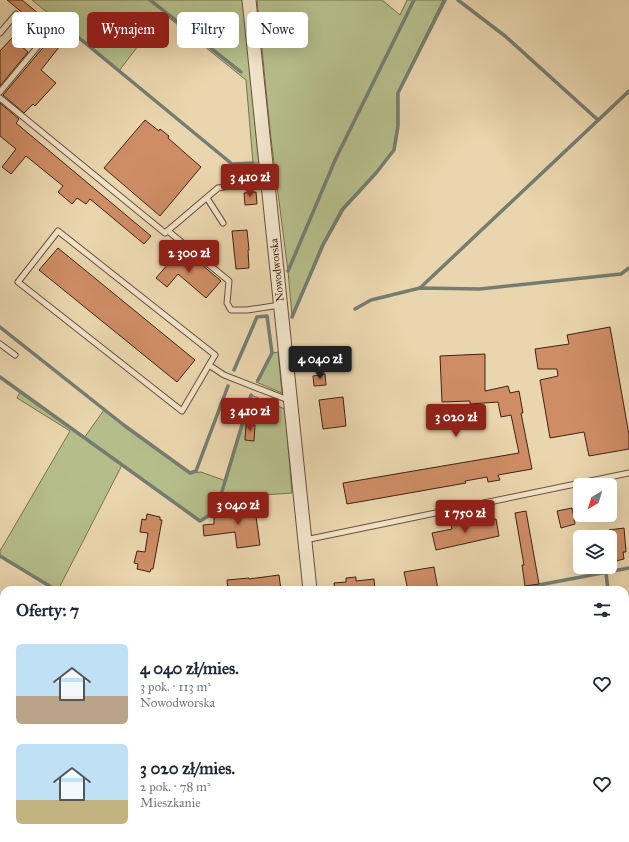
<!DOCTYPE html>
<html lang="pl">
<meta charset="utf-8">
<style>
:root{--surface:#fff;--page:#f2f2f3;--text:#1f2937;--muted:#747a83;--accent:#8f2418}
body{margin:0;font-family:"IM FELL Great Primer",serif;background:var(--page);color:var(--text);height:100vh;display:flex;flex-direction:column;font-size:15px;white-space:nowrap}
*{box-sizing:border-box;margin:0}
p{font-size:13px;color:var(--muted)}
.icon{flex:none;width:22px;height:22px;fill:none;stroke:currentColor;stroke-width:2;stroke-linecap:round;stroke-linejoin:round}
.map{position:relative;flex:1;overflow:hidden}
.panel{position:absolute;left:0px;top:586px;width:629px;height:256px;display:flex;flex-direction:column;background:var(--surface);border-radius:12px 12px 0 0;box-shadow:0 4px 16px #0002}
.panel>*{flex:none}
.guide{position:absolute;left:12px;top:12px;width:400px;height:36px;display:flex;gap:8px}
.needle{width:26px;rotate:218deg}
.controls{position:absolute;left:573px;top:478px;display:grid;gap:8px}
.controls a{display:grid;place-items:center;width:44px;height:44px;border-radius:6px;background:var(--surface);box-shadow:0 4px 16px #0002;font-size:20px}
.price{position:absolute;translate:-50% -34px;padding:0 9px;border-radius:4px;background:var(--accent);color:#fff;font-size:13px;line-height:26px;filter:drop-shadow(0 1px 2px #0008)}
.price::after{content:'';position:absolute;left:50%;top:24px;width:12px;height:9px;margin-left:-6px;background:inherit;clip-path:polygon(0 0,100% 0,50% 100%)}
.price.active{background:#222;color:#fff}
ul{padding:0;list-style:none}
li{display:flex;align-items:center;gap:12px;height:100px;padding:0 16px}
li span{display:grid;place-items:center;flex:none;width:112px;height:80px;border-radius:6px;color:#555}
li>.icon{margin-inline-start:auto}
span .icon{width:48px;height:48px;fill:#fffc;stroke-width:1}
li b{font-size:17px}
h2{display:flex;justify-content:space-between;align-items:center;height:48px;padding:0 16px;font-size:17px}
.tag{padding:0 14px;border-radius:6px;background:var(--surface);box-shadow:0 4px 16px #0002;font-size:14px;line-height:36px}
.tag.active{background:var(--accent);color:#fff}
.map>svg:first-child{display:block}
.green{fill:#b5be8b;stroke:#7a7050}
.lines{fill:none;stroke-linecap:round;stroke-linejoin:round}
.stream{stroke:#757d71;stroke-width:3.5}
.building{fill:#ce8d65;stroke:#402215}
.service-casing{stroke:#6a4f3b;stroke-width:7}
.tertiary-casing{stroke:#6a4f3b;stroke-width:15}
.service{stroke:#f1e4ca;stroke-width:5}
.tertiary{stroke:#f1e4ca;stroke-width:13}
.labels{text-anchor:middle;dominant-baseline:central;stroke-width:3.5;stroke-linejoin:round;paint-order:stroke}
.street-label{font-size:11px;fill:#402215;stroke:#f1e4ca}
</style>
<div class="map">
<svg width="629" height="842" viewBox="0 0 629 842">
<rect width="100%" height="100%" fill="#ead6ae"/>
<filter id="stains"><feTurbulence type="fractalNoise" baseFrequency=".005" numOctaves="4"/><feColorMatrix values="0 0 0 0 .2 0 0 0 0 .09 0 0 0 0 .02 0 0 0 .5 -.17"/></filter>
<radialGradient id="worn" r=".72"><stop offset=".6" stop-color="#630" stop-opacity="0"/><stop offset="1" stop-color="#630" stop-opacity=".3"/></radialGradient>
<g class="green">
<polygon points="32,0 243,0 259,163 253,163 246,80 163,13 119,71"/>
<polygon points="257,0 382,0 400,15 407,0 443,0 397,93 397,127 393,150 374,174 341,209 321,246 292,316 288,271 271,139"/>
<polygon points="278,352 282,393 256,382 272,353"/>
<polygon points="20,392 84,438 104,410 190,473 201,472 226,481 251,395 285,409 292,493 220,498 210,515 200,521 122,465 58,590 56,590 0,556 0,551 70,431 17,398"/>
<polygon points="4,794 4,838 188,838 188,842 0,842 0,795"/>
</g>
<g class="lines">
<g class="stream">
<polyline points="150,0 241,72"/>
<polyline points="458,0 505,36 598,120"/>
<polyline points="50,14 232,164 253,163"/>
<polyline points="288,271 336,158 414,0"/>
<polyline points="420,288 629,91"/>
<polyline points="355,309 371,300 420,288 480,289 621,274 629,268"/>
<polyline points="292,317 323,245 343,209 376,173 394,150 398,126 398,93 445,0"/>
<polyline points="0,327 125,426 190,473 196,471 228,386"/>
<polyline points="234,370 257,317 267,316 272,353 258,380"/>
<polyline points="0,377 200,521 210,515 220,498 251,395"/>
<polyline points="0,556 56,590"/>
<polyline points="606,573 608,590"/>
<polyline points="512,590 629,568"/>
<polyline points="0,714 4,712"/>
<polyline points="625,793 629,840"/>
<polyline points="188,838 188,842"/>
<polyline points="521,838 521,842"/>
</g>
</g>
<g class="building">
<polygon points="7,0 22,0 67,37 41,70 56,83 35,106 33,104 24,113 3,95 52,37"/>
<polygon points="12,38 28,52 0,86 0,51"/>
<polygon points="0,103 19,119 16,123 151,236 144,244 90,199 86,204 77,198 72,204 58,192 63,186 26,156 11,174 2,167 16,149 0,136"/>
<polygon points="145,120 159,131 160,129 169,136 168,138 201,167 160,216 104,168"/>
<polygon points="256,192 257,204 245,205 244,193"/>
<polygon points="247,230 249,250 248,250 249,268 236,269 232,231"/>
<polygon points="58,248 195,360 177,382 39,270"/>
<polygon points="182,248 221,281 206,298 178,274 167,287 156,278"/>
<polygon points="610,327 629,435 629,449 589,456 584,432 550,438 540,380 558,376 557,369 538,369 535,349 569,344 567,335"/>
<polygon points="485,354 485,391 508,386 510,393 519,391 523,413 521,413 532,469 498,475 500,480 488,482 487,477 465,481 466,483 347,504 343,483 519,453 511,415 501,417 498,402 470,404 470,401 442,402 440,356"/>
<polygon points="325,374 326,385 314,386 313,376"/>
<polygon points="343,397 346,426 323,429 319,400"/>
<polygon points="246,424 255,425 254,441 245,440"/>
<polygon points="254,502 260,545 237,548 235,532 204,536 203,525 214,524 214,517 240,518 238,504"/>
<polygon points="572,508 575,524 561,528 557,511"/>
<polygon points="526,511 539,584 525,586 522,565 524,565 515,513"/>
<polygon points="147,514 160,517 160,520 162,520 153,569 151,569 150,572 137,569 138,564 134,563 137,551 145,552 148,533 140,532 142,519 146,520"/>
<polygon points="496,519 499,536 436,550 432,533 452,529 451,524 462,521 463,526"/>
<polygon points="624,528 626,552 623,552 624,559 612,562 609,530"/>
<polygon points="434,567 438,590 408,590 404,572"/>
<polygon points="279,575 281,590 228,590 227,580 249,578 249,579"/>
<polygon points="356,577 356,581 374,579 375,590 335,590 334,583 346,582 346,578"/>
</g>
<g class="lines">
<g class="service-casing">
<g id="service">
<polyline points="0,33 16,14 44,39 0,92"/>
<polyline points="0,98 165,233 218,188 235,185 267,184"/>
<polyline points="207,198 223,223"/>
<polyline points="168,231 229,281 227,303 231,310 247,310 280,305"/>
<polyline points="0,344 15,355"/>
<polyline points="209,365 182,411 18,282 58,231 215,355 209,365 224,375 283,398 290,399"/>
<polyline points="305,540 629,473"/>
</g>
</g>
<g class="tertiary-casing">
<g id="tertiary">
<polyline points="249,0 310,590"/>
<polyline points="334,838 335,842"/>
</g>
</g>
<use href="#service" class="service"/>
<use href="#tertiary" class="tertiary"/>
</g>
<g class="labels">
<g class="street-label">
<text transform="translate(277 270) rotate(-96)">Nowodworska</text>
</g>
</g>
<rect width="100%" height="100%" filter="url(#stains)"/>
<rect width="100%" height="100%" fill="url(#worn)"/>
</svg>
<div class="controls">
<a><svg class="needle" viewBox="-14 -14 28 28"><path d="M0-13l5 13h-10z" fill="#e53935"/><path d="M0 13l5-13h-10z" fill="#747a83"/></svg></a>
<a><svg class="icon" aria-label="layers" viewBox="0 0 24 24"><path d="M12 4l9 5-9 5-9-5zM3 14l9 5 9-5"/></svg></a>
</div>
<b class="price" style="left:250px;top:198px">3 410 zł</b>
<b class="price" style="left:189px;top:274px">2 300 zł</b>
<b class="price active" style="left:320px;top:380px">4 040 zł</b>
<b class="price" style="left:250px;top:432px">3 410 zł</b>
<b class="price" style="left:456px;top:438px">3 020 zł</b>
<b class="price" style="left:238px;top:526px">3 040 zł</b>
<b class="price" style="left:465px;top:534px">1 750 zł</b>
<div class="guide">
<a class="tag">Kupno</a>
<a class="tag active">Wynajem</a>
<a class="tag">Filtry</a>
<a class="tag">Nowe</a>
</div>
<section class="panel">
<h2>Oferty: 7<svg class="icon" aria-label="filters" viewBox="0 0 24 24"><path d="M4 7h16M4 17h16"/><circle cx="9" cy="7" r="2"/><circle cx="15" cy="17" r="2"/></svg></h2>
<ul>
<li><span style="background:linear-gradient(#bfe0f5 65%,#b9a48a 0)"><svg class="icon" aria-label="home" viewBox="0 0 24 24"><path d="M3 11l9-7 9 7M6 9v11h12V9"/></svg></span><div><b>4 040 zł/mies.</b><p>3 pok. · 113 m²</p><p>Nowodworska</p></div><svg class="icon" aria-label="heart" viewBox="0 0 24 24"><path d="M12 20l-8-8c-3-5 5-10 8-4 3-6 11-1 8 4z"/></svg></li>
<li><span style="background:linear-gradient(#bfe0f5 70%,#c2b280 0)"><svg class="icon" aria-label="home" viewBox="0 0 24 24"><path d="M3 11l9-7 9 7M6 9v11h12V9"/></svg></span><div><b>3 020 zł/mies.</b><p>2 pok. · 78 m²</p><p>Mieszkanie</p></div><svg class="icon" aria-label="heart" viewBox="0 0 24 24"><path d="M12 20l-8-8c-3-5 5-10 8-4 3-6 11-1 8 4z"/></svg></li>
</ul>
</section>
</div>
